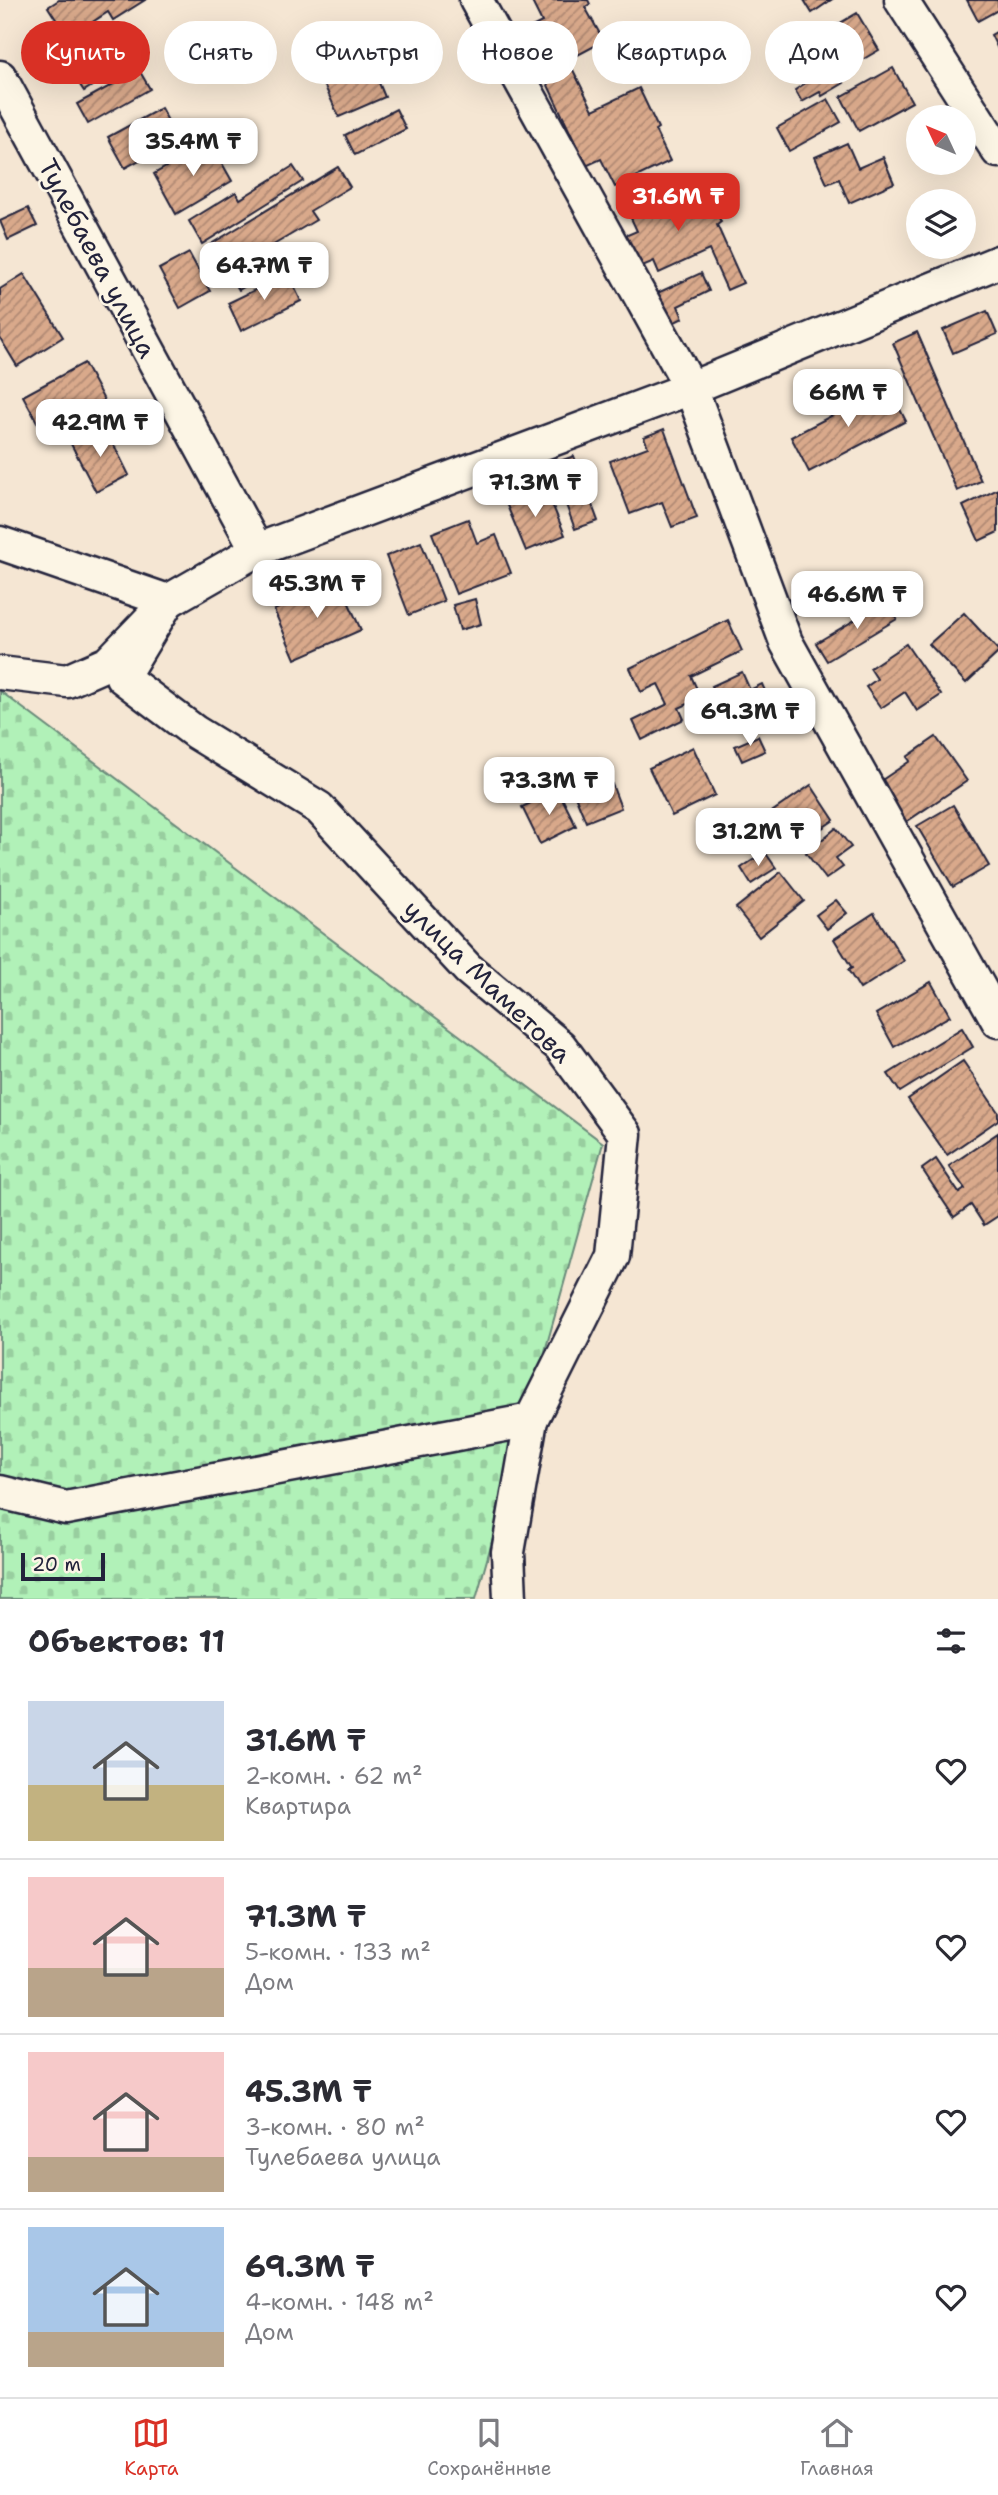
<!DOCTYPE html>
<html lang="ru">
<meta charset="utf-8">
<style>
:root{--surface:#fff;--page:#f2f2f3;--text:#2b2b33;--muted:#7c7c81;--line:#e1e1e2;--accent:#d93025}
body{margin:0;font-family:"Shantell Sans",sans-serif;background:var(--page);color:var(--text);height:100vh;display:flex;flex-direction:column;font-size:26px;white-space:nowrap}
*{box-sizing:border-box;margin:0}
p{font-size:23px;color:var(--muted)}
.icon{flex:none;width:38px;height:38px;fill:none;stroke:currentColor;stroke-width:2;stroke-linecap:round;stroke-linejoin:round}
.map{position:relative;height:1599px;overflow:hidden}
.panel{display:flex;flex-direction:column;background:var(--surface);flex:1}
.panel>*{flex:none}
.banner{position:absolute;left:21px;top:21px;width:957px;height:63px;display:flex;gap:14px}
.needle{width:46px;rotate:314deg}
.buttons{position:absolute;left:906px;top:105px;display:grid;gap:14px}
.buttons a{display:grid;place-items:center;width:70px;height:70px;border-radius:50%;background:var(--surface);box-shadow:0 7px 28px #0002;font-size:35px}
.scale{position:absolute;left:21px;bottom:18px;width:84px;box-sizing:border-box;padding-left:7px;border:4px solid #22223b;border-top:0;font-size:19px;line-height:24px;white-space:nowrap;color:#22223b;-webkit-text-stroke:5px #fcf5e5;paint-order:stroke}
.price{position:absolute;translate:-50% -60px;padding:0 16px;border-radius:14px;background:#fff;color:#222;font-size:23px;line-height:46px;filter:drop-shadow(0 2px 4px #0008)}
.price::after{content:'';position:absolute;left:50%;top:42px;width:21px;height:16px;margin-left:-10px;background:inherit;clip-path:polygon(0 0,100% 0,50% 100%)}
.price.current{background:var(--accent);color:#fff}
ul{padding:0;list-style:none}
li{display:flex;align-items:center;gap:21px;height:175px;padding:0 28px}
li+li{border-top:2px solid var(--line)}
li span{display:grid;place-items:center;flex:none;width:196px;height:140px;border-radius:0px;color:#555}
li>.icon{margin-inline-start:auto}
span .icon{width:84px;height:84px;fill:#fffc;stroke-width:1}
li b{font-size:30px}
h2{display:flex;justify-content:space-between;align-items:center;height:84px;padding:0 28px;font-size:30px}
.tag{padding:0 24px;border-radius:32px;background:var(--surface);box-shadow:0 7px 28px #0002;font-size:24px;line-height:63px}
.tag.current{background:var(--accent);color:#fff}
.tab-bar{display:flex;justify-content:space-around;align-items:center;height:98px;border-top:2px solid var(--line);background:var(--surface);font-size:19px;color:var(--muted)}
.tab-bar a{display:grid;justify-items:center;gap:4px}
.tab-bar .current{color:var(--accent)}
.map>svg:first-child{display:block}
.cemetery{fill:url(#cemetery-stones);stroke:#6a8a7a;stroke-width:2}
.building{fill:url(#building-hatch);stroke:#22223b;stroke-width:2}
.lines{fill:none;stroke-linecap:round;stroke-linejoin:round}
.street-casing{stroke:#22223b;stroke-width:37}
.street{stroke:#fcf5e5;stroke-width:32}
.labels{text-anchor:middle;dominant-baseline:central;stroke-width:5;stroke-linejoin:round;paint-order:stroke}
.street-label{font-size:26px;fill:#22223b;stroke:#fcf5e5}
</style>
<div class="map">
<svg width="998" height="1599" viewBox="0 0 998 1599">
<defs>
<pattern id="cemetery-stones" width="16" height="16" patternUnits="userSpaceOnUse" patternTransform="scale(1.75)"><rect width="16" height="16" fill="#b1f1b8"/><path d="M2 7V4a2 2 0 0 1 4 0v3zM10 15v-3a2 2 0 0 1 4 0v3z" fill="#98ce9f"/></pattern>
<pattern id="building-hatch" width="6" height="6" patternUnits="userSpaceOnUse" patternTransform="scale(1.75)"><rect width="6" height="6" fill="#d9a98b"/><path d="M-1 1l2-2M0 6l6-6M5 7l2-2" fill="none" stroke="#b08973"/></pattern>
</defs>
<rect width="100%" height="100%" fill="#f5e6d3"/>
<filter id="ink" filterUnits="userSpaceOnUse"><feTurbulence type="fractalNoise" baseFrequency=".0143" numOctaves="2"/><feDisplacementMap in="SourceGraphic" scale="14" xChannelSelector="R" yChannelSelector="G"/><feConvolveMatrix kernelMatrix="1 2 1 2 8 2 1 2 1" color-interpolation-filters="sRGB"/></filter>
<g filter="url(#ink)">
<polygon class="cemetery" points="0,691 603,1143 476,1599 0,1599"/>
<g class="building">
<polygon points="59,0 145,0 113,20 108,12 68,38 48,7"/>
<polygon points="531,0 588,0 590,4 585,7 604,41 546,72 524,31 542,22"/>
<polygon points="804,0 831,0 812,13"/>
<polygon points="967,0 998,0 998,10 978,21"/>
<polygon points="857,13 879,50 838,74 844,83 822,96 820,92 802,102 795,90 810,80 805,72 814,67 801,46"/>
<polygon points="998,31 998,49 991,35"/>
<polygon points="122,32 138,56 84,91 68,67"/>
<polygon points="369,59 385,97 339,117 322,80"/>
<polygon points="572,68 593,110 639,88 658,128 655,130 670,161 615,187 601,159 586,166 546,81"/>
<polygon points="893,68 912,102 859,131 841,97"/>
<polygon points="139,70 150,89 88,124 77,104"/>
<polygon points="828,99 841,122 789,151 777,128"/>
<polygon points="161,108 178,139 125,168 108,137"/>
<polygon points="396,109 406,129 355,155 345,135"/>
<polygon points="210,142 232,181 176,214 154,174"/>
<polygon points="847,143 858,168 883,157 894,183 849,203 839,179 827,184 815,157"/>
<polygon points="293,166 303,181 202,244 189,221 236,192 240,199"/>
<polygon points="338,167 350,187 310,211 316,220 270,247 280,265 239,290 211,244"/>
<polygon points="671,181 684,208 709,196 721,222 717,225 743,283 727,290 709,250 659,273 654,261 640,267 625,236 637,231 624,203"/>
<polygon points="28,208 37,226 8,240 0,221"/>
<polygon points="189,253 210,291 180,308 159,269"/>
<polygon points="701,273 709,291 678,306 683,318 667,326 653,295"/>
<polygon points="24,274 63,337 17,366 0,338 0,289"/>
<polygon points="288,274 301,301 241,331 228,303"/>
<polygon points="987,311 997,334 953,353 943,330"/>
<polygon points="917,332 981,481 957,491 893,343"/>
<polygon points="84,363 104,400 43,433 23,396"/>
<polygon points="888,386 906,421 809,472 791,437"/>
<polygon points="105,427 129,475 96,492 71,444"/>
<polygon points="664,429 697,518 672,527 662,502 630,514 610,461 648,447 644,437"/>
<polygon points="574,456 598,521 575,529 551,464"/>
<polygon points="545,487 565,535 526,551 506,503"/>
<polygon points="998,489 998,532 979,541 963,506"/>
<polygon points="468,519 477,543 496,535 511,573 456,594 432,533"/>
<polygon points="421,542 444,601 409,615 386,556"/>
<polygon points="339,581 361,630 295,659 274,610"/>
<polygon points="475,599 481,624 460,630 453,605"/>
<polygon points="887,601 897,619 827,661 816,643"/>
<polygon points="964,613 998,650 998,653 966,683 929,644"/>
<polygon points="728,620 742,651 691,676 701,698 679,708 684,719 642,740 633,721 668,704 658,684 641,692 630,668"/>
<polygon points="906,644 941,695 917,711 905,692 881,708 866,687 877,679 870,668"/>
<polygon points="742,672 750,690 762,684 774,711 737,728 727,707 723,709 712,686"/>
<polygon points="758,736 765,751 742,761 735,746"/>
<polygon points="936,737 967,781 903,824 876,784 910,761 907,757"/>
<polygon points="693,747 715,795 672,816 649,768"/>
<polygon points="605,766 621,808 586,822 569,781"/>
<polygon points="811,785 834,820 791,849 775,826 764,833 757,822"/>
<polygon points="558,790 576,826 540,844 522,807"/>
<polygon points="953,805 989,866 953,887 917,826"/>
<polygon points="836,828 851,847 836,858 843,867 826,879 806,853"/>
<polygon points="765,852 776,868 751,884 741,868"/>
<polygon points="781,872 804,901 759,937 736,908"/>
<polygon points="836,900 847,913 827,929 816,915"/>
<polygon points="874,913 904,961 860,989 848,970 852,968 834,939"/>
<polygon points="931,982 950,1016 894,1047 876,1014"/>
<polygon points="962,1028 973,1047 900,1092 888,1074"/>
<polygon points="963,1061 998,1112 998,1120 947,1155 908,1099"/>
<polygon points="998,1133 998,1216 984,1225 971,1205 954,1217 922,1169 936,1159 959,1193 965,1189 949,1166"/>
</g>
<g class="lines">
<g class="street-casing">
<g id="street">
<polyline points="476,0 691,388 786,642 998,1021"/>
<polyline points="901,0 998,151"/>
<polyline points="0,77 257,550"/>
<polyline points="0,543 168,601"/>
<polyline points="168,601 122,677 195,732 319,808 468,969 560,1046 625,1134 613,1256 531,1420 508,1552 510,1599"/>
<polyline points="0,673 67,681 108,663 168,601 257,550 691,388 998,262"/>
<polyline points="0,1492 66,1508 531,1420"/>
</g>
</g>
<use href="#street" class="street"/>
</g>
</g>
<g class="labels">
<g class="street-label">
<text transform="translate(98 258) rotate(62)">Тулебаева улица</text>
<text transform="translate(488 981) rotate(44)">улица Маметова</text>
</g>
</g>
</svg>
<div class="buttons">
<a><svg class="needle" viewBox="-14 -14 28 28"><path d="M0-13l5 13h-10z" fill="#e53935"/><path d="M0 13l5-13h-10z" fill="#7c7c81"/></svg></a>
<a><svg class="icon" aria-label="layers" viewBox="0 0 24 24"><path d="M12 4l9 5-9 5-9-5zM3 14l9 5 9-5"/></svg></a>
</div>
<div class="scale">20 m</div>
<b class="price" style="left:193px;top:178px">35.4M ₸</b>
<b class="price current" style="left:678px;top:233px">31.6M ₸</b>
<b class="price" style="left:264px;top:302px">64.7M ₸</b>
<b class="price" style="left:848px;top:429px">66M ₸</b>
<b class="price" style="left:100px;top:459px">42.9M ₸</b>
<b class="price" style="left:535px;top:519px">71.3M ₸</b>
<b class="price" style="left:317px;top:620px">45.3M ₸</b>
<b class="price" style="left:857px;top:631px">46.6M ₸</b>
<b class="price" style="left:750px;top:748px">69.3M ₸</b>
<b class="price" style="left:549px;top:817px">73.3M ₸</b>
<b class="price" style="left:758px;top:868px">31.2M ₸</b>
<div class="banner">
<a class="tag current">Купить</a>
<a class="tag">Снять</a>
<a class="tag">Фильтры</a>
<a class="tag">Новое</a>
<a class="tag">Квартира</a>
<a class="tag">Дом</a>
</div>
</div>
<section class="panel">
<h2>Объектов: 11<svg class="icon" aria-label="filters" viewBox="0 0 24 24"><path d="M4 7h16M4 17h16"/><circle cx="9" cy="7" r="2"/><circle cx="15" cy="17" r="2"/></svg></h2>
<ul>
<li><span style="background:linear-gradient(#c9d6e8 60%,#c2b280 0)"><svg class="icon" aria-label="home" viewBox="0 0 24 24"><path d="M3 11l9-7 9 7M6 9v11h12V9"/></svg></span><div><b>31.6M ₸</b><p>2-комн. · 62 m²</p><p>Квартира</p></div><svg class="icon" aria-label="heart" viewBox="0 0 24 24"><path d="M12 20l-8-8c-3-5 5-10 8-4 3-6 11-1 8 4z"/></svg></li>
<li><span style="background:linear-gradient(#f6c9c9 65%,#b9a48a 0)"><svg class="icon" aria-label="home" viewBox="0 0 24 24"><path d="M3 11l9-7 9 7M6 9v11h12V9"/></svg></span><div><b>71.3M ₸</b><p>5-комн. · 133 m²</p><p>Дом</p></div><svg class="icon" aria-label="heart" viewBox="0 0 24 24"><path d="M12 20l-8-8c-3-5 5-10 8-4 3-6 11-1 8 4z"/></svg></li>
<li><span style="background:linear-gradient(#f6c9c9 75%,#b9a48a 0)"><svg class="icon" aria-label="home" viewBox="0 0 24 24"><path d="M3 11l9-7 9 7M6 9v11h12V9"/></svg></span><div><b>45.3M ₸</b><p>3-комн. · 80 m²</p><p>Тулебаева улица</p></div><svg class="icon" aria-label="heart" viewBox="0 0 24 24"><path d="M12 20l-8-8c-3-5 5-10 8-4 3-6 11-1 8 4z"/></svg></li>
<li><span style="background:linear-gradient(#a9c7e8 75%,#b9a48a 0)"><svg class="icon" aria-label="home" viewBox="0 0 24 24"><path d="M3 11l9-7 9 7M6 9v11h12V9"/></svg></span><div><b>69.3M ₸</b><p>4-комн. · 148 m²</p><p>Дом</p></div><svg class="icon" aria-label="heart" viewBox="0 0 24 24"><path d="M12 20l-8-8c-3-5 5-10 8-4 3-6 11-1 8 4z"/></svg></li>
</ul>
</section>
<nav class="tab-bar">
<a class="current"><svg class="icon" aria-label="map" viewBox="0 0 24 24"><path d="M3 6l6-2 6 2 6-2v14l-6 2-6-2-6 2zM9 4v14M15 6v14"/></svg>Карта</a>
<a><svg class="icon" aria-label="saved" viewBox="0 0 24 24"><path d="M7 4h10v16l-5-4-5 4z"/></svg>Сохранённые</a>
<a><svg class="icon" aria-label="home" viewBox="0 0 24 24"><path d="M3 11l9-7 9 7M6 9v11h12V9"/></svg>Главная</a>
</nav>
